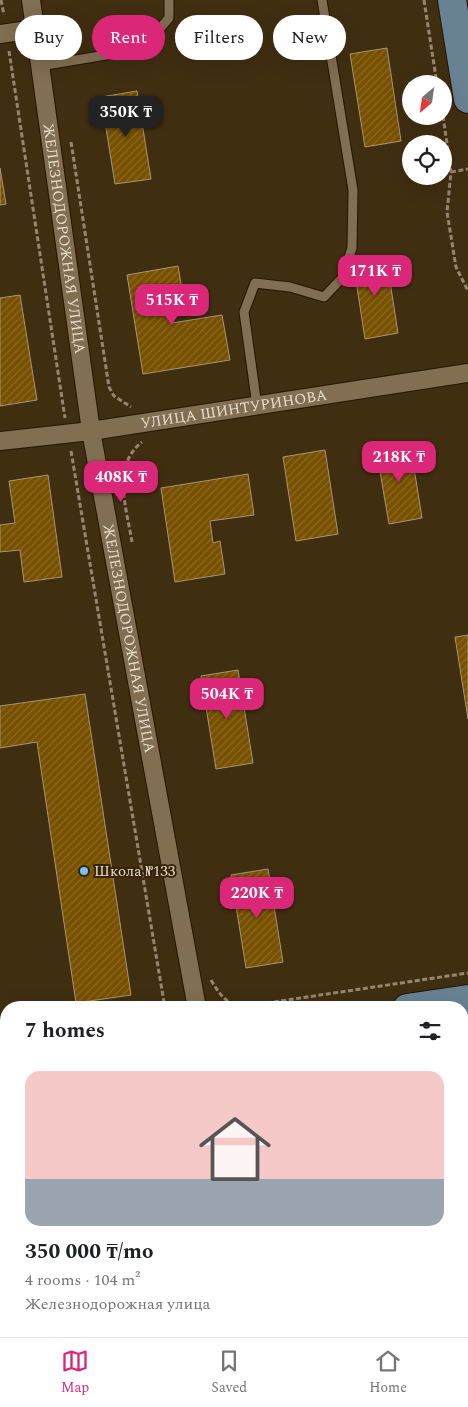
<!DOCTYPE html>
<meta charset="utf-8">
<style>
:root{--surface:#fff;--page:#f2f2f2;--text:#202124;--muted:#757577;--line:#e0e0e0;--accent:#db2777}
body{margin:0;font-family:Spectral,serif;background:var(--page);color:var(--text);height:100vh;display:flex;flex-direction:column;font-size:19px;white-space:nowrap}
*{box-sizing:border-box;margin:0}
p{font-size:16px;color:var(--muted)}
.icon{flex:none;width:28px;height:28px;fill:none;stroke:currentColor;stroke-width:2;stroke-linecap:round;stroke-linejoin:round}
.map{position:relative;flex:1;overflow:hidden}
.drawer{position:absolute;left:0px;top:1001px;width:469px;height:336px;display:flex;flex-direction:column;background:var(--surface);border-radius:20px 20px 0 0;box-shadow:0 5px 20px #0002}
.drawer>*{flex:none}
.guide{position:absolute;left:15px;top:15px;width:439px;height:45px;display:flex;gap:10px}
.needle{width:32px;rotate:209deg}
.fabs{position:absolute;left:402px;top:75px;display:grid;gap:10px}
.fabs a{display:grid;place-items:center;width:50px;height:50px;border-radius:50%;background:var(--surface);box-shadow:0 5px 20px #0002;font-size:25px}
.price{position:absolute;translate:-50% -42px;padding:0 11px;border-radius:10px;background:var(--accent);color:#fff;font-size:16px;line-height:32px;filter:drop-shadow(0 1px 2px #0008)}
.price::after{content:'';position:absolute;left:50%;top:30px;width:15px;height:11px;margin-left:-8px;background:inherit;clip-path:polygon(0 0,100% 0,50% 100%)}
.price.on{background:#222;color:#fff}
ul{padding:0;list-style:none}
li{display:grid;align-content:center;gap:10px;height:265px;padding:0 25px}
li span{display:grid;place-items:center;height:155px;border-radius:15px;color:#555}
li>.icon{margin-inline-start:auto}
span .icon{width:90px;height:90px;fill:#fffc;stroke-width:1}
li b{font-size:21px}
h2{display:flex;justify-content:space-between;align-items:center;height:60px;padding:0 25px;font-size:21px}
.pill{padding:0 18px;border-radius:22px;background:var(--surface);box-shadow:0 5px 20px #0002;font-size:18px;line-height:45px}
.pill.on{background:var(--accent);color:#fff}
.tab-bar{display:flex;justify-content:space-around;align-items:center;height:70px;border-top:1px solid var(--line);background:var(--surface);font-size:14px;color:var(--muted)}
.tab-bar a{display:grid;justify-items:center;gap:2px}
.tab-bar .on{color:var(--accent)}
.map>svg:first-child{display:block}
.forest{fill:url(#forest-firs)}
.building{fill:url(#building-hatch);stroke:#a99476}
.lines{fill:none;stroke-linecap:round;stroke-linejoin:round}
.service-casing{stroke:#261500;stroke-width:11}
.minor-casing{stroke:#261500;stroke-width:20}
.primary-casing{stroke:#261500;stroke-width:30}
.path{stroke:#958670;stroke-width:3;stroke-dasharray:5 2.5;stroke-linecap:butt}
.service{stroke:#826e51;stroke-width:9}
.minor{stroke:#826e51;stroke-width:18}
.primary{stroke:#688294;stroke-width:28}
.poi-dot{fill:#7cbef9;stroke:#352407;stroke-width:2}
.labels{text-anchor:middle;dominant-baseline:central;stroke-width:4;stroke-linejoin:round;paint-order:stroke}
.street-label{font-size:15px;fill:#e8ddcd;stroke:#352407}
.poi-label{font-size:15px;fill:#e8ddcd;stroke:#352407;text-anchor:start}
</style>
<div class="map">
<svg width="468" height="1337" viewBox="0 0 468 1337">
<defs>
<pattern id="forest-firs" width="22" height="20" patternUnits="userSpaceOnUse" patternTransform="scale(1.25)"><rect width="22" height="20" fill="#543b11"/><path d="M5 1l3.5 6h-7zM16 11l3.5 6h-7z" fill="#6d5732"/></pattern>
<pattern id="building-hatch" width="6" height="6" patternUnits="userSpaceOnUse" patternTransform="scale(1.25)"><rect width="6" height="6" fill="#775000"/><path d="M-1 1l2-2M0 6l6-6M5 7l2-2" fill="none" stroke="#8a6924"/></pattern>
</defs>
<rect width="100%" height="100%" fill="#402e11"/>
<polygon class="forest" points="463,1068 468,1068 468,1128 463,1129"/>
<g class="building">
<polygon points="387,48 401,141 365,147 350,54"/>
<polygon points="137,91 151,179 115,184 101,97"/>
<polygon points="0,168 6,204 0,205"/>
<polygon points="386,256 398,333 365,339 353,261"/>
<polygon points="178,266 183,296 168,299 172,323 222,315 230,360 143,374 127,275"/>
<polygon points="20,295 37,400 0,406 0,298"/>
<polygon points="410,443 422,518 389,524 376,448"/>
<polygon points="325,450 338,534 296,541 283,457"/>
<polygon points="248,474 254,515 210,521 213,543 220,541 225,574 175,582 161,488"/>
<polygon points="48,475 62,577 24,582 20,550 0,552 0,525 15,523 9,481"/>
<polygon points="468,635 468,719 455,637"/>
<polygon points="238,670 253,763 216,769 201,676"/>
<polygon points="85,694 131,995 76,1003 37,742 0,748 0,706"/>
<polygon points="268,869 283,962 246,968 231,875"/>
<polygon points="13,1331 69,1331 70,1337 14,1337"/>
</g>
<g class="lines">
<g class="service-casing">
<g id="service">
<polyline points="40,66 142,49 169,18 169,0"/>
<polyline points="257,406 244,312 255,283 290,287 324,297 342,278 352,248 353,190 322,0"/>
</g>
</g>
<g class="minor-casing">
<g id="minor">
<path id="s1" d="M31,0L91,431L197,1008"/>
<polyline points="0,34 35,29"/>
<path id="s2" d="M0,441L91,431L468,373"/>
<polyline points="462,1275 468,1272"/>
<polyline points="111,1337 111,1331"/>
</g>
</g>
<g class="primary-casing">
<g id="primary">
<polyline points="452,0 468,99"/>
<polyline points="407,1008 468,999"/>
<polyline points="0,1071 6,1070"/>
</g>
</g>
<g class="path">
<polyline points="1,0 4,15"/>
<polyline points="424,0 437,84"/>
<polyline points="9,51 65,418"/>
<polyline points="443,116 451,172 447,212 456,267 468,291"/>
<polyline points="71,142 109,387 114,396 131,407"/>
<polyline points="451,172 468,169"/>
<polyline points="71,451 165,1008"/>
<path d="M132,542C127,510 111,466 142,442"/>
<path d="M211,980C219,993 225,1003 240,1007L468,973"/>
<polyline points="462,1032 468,1031"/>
</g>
<use href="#service" class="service"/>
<use href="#minor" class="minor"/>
<use href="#primary" class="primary"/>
</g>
<circle class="poi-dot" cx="84" cy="871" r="5"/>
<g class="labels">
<g class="street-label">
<text stroke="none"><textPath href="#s1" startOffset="241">ЖЕЛЕЗНОДОРОЖНАЯ УЛИЦА</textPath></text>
<text stroke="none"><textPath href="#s2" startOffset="236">УЛИЦА ШИНТУРИНОВА</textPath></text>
<text stroke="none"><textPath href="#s1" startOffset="646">ЖЕЛЕЗНОДОРОЖНАЯ УЛИЦА</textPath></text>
</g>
<g class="poi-label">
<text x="94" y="871">Школа №133</text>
</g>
</g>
</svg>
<div class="fabs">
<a><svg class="needle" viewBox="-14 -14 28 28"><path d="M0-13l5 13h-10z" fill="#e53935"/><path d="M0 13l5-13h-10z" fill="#757577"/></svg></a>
<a><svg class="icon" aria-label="locate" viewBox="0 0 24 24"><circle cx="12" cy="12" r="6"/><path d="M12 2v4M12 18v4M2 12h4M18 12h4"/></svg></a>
</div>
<b class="price on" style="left:126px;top:138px">350K ₸</b>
<b class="price" style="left:375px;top:297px">171K ₸</b>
<b class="price" style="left:172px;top:326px">515K ₸</b>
<b class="price" style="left:399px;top:483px">218K ₸</b>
<b class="price" style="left:121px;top:503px">408K ₸</b>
<b class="price" style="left:227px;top:720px">504K ₸</b>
<b class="price" style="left:257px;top:919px">220K ₸</b>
<div class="guide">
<a class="pill">Buy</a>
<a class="pill on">Rent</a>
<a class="pill">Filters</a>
<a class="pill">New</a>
</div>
<section class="drawer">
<h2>7 homes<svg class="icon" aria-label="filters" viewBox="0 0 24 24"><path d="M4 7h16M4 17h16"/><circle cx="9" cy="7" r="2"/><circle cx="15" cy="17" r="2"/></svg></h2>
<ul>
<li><span style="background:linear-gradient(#f6c9c9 70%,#9aa5b1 0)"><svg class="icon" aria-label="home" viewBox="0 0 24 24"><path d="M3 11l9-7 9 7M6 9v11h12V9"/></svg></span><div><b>350 000 ₸/mo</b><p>4 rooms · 104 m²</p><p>Железнодорожная улица</p></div></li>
</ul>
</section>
</div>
<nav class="tab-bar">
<a class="on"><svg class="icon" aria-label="map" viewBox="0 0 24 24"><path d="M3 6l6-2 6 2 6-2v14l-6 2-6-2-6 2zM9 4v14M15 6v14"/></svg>Map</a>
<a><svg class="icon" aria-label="saved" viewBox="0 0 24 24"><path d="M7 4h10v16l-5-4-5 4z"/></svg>Saved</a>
<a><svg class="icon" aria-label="home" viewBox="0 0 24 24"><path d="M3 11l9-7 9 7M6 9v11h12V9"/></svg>Home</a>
</nav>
